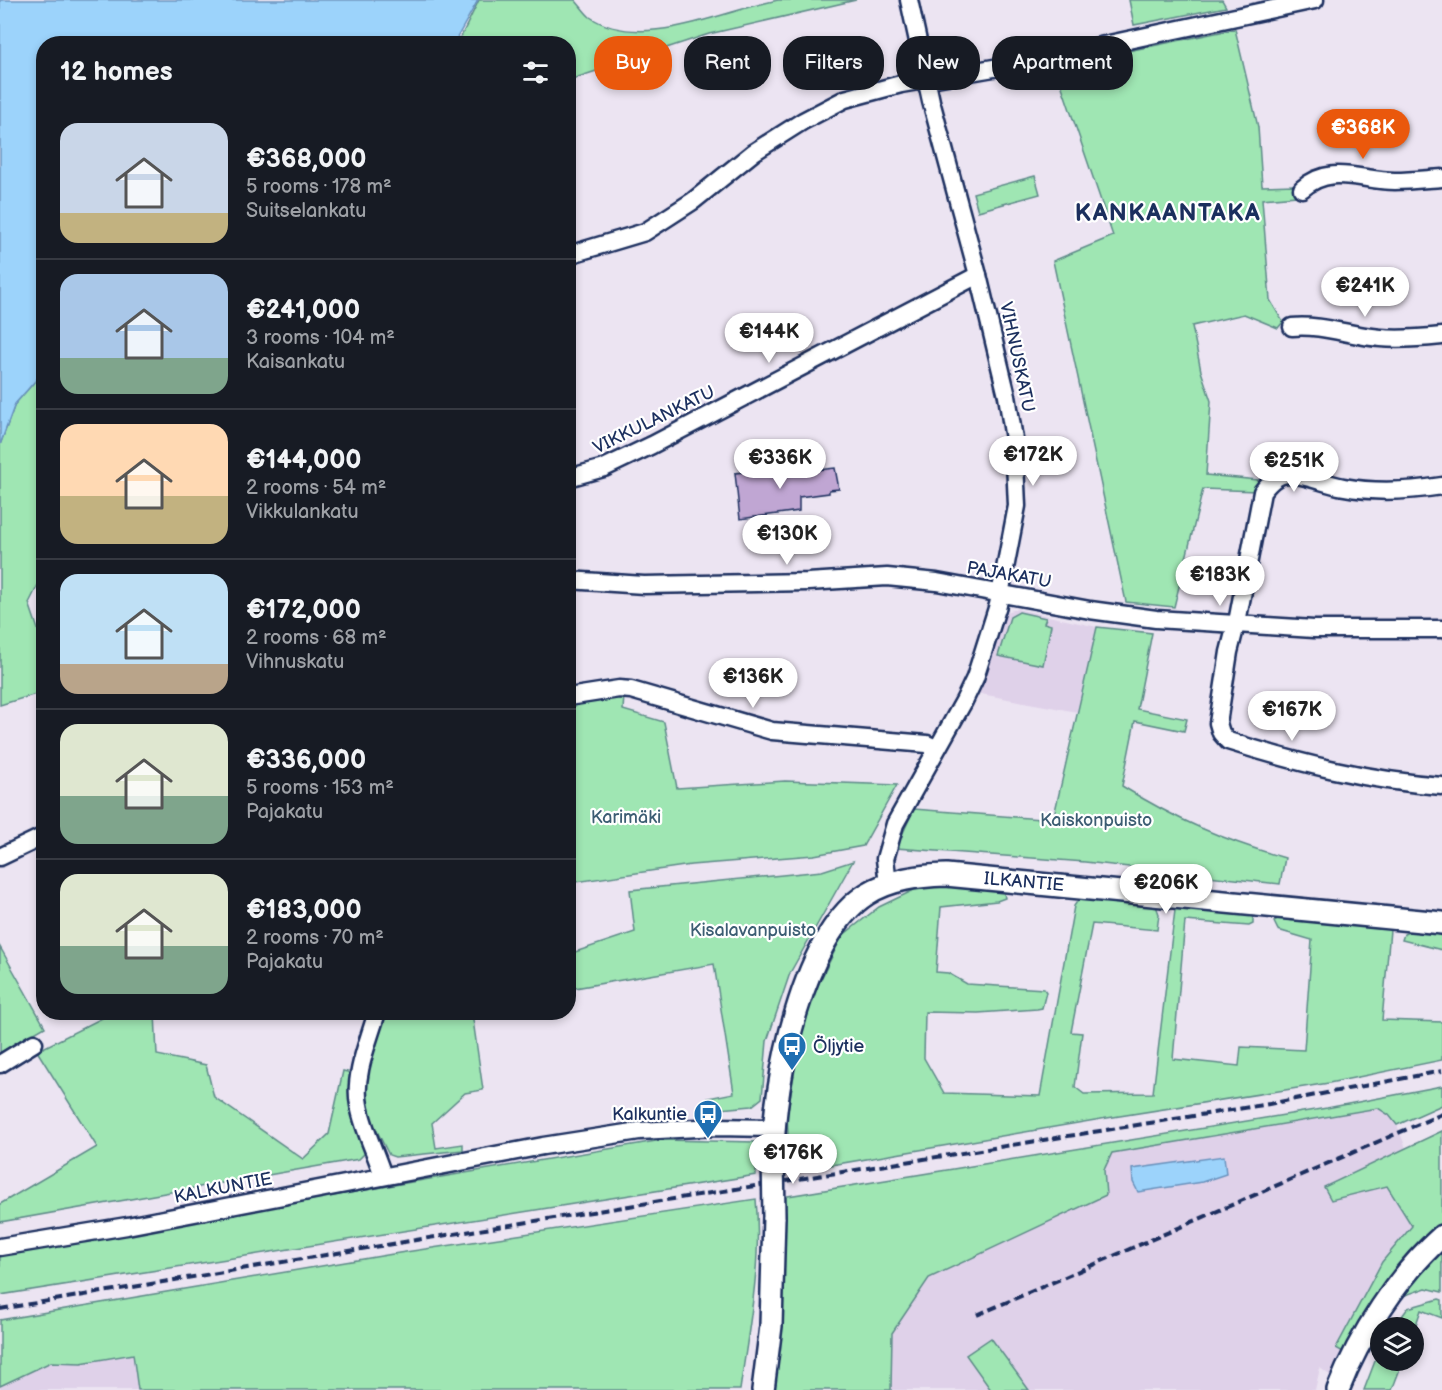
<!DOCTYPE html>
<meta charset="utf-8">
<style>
:root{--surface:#171b24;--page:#20242c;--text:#f1f3f6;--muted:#9ea1a6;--line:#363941;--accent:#ea580c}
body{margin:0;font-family:"Balsamiq Sans",sans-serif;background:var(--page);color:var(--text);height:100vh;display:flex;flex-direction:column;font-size:22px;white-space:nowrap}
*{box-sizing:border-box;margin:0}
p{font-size:20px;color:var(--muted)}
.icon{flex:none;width:33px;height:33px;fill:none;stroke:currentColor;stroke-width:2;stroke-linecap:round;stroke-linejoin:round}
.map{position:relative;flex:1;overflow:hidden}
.sheet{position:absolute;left:36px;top:36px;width:540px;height:984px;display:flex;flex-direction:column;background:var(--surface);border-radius:24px;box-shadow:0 3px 9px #0003}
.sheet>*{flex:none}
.guide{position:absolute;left:594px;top:36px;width:570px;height:54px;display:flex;gap:12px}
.controls{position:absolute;left:1370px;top:1317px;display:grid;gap:12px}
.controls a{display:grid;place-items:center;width:54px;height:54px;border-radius:50%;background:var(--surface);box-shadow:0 3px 9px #0003;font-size:30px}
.price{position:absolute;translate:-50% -51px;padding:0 14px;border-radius:21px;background:#fff;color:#222;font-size:20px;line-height:39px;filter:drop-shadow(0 2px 3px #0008)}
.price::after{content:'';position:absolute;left:50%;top:36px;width:18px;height:14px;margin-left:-9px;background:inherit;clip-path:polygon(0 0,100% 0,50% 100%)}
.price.selected{background:var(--accent);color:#fff}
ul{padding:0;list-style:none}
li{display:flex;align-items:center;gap:18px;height:150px;padding:0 24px}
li+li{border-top:2px solid var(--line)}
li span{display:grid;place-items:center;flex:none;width:168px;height:120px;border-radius:18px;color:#555}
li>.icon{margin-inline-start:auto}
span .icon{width:72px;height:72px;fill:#fffc;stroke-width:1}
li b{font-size:26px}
h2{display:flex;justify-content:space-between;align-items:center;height:72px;padding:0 24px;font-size:26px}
.tag{padding:0 21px;border-radius:24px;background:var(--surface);box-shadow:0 3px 9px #0003;font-size:21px;line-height:54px}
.tag.selected{background:var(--accent);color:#fff}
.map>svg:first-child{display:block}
.built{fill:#dfd1e9}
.green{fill:#9fe6b3;stroke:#5d8a88;stroke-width:1.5}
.water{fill:#9cd3fb;stroke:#6891bc;stroke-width:1.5}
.building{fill:#c0a6d3;stroke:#1b2f5e;stroke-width:1.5}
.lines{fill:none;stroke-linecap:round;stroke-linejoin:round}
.minor-casing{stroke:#1b2f5e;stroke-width:21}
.major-casing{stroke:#1b2f5e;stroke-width:26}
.minor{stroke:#fff;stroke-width:16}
.major{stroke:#fff;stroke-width:21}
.rail{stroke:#1b2f5e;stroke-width:4;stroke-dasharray:9 4.5;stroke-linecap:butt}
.major-bridge-casing{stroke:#1b2f5e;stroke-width:26;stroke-linecap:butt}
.major-bridge{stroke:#fff;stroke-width:21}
.labels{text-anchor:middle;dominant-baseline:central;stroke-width:4.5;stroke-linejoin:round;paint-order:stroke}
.street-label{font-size:18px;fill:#1b2f5e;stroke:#fff}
.park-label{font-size:18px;fill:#3c5d73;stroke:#fff}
.poi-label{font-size:18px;fill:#1b2f5e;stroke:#fff;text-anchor:start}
.district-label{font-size:24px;font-weight:bold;letter-spacing:1.5px;fill:#1b2f5e;stroke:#fff}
</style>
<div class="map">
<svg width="1442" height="1390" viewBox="0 0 1442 1390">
<rect width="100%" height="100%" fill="#ece4f2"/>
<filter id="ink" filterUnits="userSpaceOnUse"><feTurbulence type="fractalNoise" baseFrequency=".0167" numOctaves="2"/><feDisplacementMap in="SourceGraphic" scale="12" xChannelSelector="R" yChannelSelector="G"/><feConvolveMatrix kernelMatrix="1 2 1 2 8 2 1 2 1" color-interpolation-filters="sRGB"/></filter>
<g filter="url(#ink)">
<g class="built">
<polygon points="1017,609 1097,627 1077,712 976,693 1003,616 1006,612"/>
<polygon points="1378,1108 1389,1115 1397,1125 1406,1148 1324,1187 1331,1200 1387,1186 1412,1226 1382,1262 1336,1348 1345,1353 1331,1376 1320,1368 1315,1390 891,1390 892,1333 929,1278 1104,1170 1112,1153"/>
<polygon points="133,1354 138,1390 0,1390 0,1386 51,1362 81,1363"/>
</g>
<g class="green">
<path d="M479,0H575C580,5 585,13 590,17C641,52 724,10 778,0C802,0 831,0 856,0L709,34L569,80L568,44L458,43Z"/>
<polygon points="1129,0 1222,0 1226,7 1134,25"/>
<polygon points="1235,29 1258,127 1262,186 1294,185 1296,196 1262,199 1270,300 1283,322 1278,328 1244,314 1192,326 1201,371 1211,401 1206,475 1258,480 1256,491 1203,489 1174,607 1126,602 1053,261 1113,236 1055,66"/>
<polygon points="1035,176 1040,194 978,211 973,193"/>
<polygon points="43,372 43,575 29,603 43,644 43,692 0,705 0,445 15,404"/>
<polygon points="1019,612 1046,618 1044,623 1051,625 1043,665 998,656 1010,617"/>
<path d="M1097,627L1152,633L1137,709L1187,719L1184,731L1135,721L1122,786C1176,820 1224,840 1285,858L1280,884L1085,862L896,848L914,809L1053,820Z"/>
<polygon points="624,696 623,710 664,722 677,788 785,781 897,785 863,846 814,855 691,865 569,883 569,703"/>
<polygon points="853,861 790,973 767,1041 762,1098 752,1106 709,1110 708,1098 734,1093 714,964 569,989 569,954 635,932 630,890 822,871"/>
<polygon points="941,885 1003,889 1005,898 997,901 941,907 936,972 948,973 967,984 1044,989 1046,992 1042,1008 1037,1009 978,1013 925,1012 924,1058 944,1093 1040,1096 1074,906 1079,899 1089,896 1155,903 1159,914 1157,930 1092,924 1071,1032 1082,1033 1075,1087 1084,1094 1153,1093 1175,910 1181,906 1250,913 1253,917 1253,924 1249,926 1185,921 1173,1059 1239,1066 1241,1047 1304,1050 1312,940 1278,930 1274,922 1281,915 1386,926 1390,930 1382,1020 1442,1022 1442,1060 1329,1083 1107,1118 790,1172 787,1115 805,1012 842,936 879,907 914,890"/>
<polygon points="1416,929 1442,932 1442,950 1402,940 1404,934"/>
<polygon points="0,947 45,1027 0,1053"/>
<polygon points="112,1013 155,1013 157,1055 206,1065 214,1097 303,1159 329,1134 343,1071 352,1073 352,1111 367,1151 359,1159 0,1222 0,1204 97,1147 37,1051"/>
<polygon points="383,1013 472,1013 483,1090 465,1093 432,1123 436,1148 463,1144 463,1150 395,1157 389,1155 365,1107 365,1080"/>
<polygon points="1442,1086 1442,1105 1397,1125 1389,1115 1378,1108 1112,1153 1104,1170 1106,1195 929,1278 892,1333 891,1390 771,1390 782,1197 1327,1108"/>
<polygon points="1442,1131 1442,1225 1422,1241 1345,1353 1336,1348 1382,1262 1412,1226 1387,1186 1331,1200 1324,1187"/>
<polygon points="662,1140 755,1142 756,1175 0,1295 0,1256 394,1185"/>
<path d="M756,1199C762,1262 749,1327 740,1390H138L133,1354L81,1363L51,1362L0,1386V1320L399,1253Z"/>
<polygon points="1442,1247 1442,1292 1426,1288 1400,1297"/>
<polygon points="1439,1299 1442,1300 1442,1318 1421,1310 1413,1333 1413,1328 1394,1327 1408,1308"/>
<polygon points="991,1338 1029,1390 991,1390 966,1355"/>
<polygon points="1380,1348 1380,1360 1403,1361 1392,1390 1364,1390"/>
</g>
<g class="water">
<polygon points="0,0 478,0 454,43 44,44 43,372 15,404 0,445"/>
<polygon points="1224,1156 1226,1174 1202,1182 1138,1192 1133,1182 1132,1169"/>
</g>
<polygon class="building" points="799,466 800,472 835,468 839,489 829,490 829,493 799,497 799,511 740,519 735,473"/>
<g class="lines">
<g class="minor-casing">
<g id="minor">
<path d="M1302,189C1331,163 1361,181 1395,181C1411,181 1427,179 1442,178"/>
<polyline points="568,255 645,232 693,201 754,152 803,121 845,99 901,84 1011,65 1315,0"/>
<path d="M1292,327C1322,324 1351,336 1381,338C1401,340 1422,338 1442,336"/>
<polyline points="568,478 604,468 652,445 978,275"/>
<path d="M1442,486C1410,491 1376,493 1344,487C1326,484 1307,475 1289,474C1277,474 1269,483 1262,492L1238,617L1229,652L1218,723L1221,733L1228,741C1298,763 1369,781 1442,786"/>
<polyline points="568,580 644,585 808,582 887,577 937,582 1090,610 1156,619 1314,629 1442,629"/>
<polyline points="568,697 619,689 631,690 772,731 927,744 936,748"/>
<polyline points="0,857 44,836"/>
<polyline points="888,884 885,859 895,824 964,701 975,678 998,605 1017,506 1014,439 1007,396 978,275 931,101 909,0"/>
<path d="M377,1012C369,1040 353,1076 359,1105C363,1129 376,1153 383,1176"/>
<polyline points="0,1064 34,1043"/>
<polyline points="0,1247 127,1226 543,1146 639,1131 717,1127 773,1128"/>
</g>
</g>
<g class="major-casing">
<g id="major">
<path d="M773,1154C774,1082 802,935 867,894C891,879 918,876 946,875L1442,923"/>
<polyline points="763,1390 771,1326 774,1217"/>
<path d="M1338,1390C1359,1336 1398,1275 1442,1236"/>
</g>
</g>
<use href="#minor" class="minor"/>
<use href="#major" class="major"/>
<g class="rail">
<polyline points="0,1309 416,1240 1269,1104 1442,1071"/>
<polyline points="977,1315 1442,1114"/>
</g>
<g class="major-bridge-casing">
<polyline id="major-bridge" points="773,1154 774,1217"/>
</g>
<use href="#major-bridge" class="major-bridge"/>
</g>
</g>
<defs>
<g id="bus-pin" transform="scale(1.5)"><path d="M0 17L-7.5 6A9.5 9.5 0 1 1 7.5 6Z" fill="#1f6fb2" stroke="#fff"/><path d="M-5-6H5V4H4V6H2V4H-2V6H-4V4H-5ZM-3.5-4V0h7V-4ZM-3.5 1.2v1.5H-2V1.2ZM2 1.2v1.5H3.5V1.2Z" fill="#fff"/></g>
</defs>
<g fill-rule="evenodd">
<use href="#bus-pin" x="792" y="1046"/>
<use href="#bus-pin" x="708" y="1114"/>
</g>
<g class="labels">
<g class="street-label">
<text transform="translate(1017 357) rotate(78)">VIHNUSKATU</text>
<text transform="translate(654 420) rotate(-26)">VIKKULANKATU</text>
<text transform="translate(1009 575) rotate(10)">PAJAKATU</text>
<text transform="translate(1024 882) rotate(5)">ILKANTIE</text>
<text transform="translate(223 1188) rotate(-11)">KALKUNTIE</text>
</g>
<g class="park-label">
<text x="626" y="817">Karimäki</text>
<text x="1096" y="820">Kaiskonpuisto</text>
<text x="753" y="930">Kisalavanpuisto</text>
</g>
<g class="poi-label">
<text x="813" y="1046">Öljytie</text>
<text x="687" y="1114" text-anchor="end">Kalkuntie</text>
</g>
<g class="district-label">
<text x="1168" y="213">KANKAANTAKA</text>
</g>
</g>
</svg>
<div class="controls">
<a><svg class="icon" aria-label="layers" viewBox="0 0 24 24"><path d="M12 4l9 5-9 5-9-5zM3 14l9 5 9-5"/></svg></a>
</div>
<b class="price selected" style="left:1363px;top:160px">€368K</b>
<b class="price" style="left:1365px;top:318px">€241K</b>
<b class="price" style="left:769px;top:364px">€144K</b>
<b class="price" style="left:1033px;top:487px">€172K</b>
<b class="price" style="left:780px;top:490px">€336K</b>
<b class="price" style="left:1294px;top:493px">€251K</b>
<b class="price" style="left:787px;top:566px">€130K</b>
<b class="price" style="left:1220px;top:607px">€183K</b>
<b class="price" style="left:753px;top:709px">€136K</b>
<b class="price" style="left:1292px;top:742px">€167K</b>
<b class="price" style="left:1166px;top:915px">€206K</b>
<b class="price" style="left:793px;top:1185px">€176K</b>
<div class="guide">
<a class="tag selected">Buy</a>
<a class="tag">Rent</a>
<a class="tag">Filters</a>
<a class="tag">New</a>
<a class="tag">Apartment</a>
</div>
<section class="sheet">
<h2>12 homes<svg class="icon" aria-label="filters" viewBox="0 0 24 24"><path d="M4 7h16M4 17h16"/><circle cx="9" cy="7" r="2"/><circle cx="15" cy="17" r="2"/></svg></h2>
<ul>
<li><span style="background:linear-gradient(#c9d6e8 75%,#c2b280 0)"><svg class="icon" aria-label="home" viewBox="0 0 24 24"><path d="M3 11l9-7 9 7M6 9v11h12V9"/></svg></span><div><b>€368,000</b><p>5 rooms · 178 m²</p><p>Suitselankatu</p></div></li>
<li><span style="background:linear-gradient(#a9c7e8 70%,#7fa58c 0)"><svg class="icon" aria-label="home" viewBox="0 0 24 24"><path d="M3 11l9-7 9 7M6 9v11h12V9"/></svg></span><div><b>€241,000</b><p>3 rooms · 104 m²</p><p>Kaisankatu</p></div></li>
<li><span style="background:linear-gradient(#ffd9b3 60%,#c2b280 0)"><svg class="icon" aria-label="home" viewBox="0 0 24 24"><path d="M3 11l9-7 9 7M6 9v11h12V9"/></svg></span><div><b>€144,000</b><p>2 rooms · 54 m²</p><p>Vikkulankatu</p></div></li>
<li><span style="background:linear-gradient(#bfe0f5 75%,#b9a48a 0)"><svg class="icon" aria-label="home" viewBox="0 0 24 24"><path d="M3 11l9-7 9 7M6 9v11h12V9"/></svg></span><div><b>€172,000</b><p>2 rooms · 68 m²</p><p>Vihnuskatu</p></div></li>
<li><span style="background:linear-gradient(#dfe7d0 60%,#7fa58c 0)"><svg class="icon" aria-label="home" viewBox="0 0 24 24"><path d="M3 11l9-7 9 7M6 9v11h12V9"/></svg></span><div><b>€336,000</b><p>5 rooms · 153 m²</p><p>Pajakatu</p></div></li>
<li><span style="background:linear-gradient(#dfe7d0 60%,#7fa58c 0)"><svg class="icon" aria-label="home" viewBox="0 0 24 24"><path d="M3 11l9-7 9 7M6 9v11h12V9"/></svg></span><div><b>€183,000</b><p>2 rooms · 70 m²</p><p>Pajakatu</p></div></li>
</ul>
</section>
</div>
